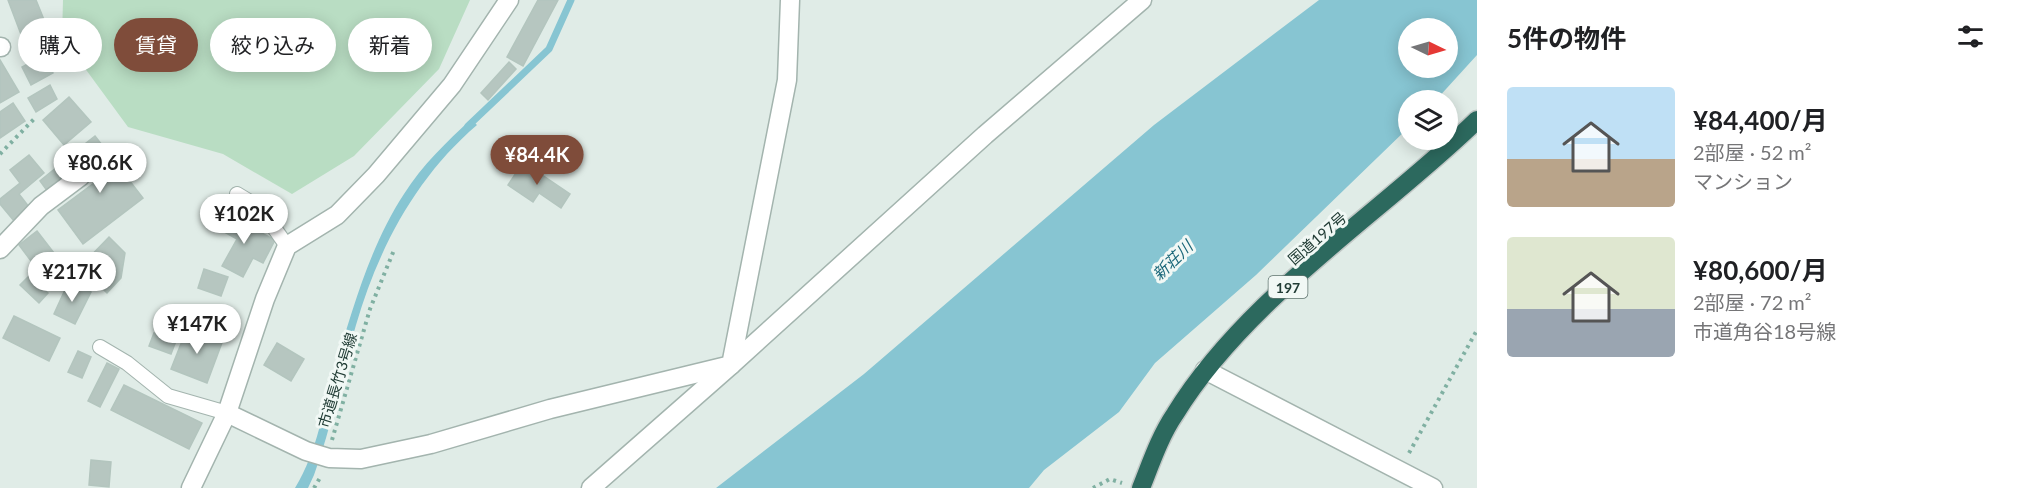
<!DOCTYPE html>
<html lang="ja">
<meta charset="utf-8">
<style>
:root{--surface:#fff;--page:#f2f2f2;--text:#202124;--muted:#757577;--accent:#7f4c3a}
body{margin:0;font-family:Lato,"Noto Sans JP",sans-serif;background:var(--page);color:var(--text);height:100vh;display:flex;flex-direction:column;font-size:22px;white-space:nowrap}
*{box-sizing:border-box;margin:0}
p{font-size:20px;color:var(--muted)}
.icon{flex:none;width:33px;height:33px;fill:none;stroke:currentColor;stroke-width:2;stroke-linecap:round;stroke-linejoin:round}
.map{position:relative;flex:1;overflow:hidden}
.sheet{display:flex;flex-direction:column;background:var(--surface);width:540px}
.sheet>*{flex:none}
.top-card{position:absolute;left:18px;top:18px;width:570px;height:54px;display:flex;gap:12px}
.needle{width:39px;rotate:95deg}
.buttons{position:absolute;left:1398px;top:18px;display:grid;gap:12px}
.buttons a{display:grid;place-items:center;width:60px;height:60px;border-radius:50%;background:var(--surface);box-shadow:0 3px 15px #0003;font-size:30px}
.price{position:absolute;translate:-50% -51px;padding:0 14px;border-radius:21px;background:#fff;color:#222;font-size:20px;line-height:39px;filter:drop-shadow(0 2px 3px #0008)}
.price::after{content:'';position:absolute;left:50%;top:36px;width:18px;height:14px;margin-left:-9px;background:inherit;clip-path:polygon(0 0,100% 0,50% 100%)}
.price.selected{background:var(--accent);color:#fff}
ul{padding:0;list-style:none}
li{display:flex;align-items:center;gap:18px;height:150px;padding:0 30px}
li span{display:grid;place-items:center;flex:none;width:168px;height:120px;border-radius:6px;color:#555}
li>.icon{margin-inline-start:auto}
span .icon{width:72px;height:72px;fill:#fffc;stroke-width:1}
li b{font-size:26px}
h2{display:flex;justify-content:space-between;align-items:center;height:72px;padding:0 30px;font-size:26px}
.tag{padding:0 21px;border-radius:27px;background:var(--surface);box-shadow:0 3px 15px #0003;font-size:21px;line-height:54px}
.tag.selected{background:var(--accent);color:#fff}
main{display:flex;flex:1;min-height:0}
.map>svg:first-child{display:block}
.green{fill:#b9ddc3}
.water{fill:#87c5d2;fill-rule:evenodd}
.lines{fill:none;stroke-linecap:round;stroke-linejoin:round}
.stream{stroke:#87c5d2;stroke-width:7}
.building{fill:#b6c6c0;stroke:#b3c5be;stroke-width:1.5}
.lane-casing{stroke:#a3b4ae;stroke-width:16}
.street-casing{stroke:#a3b4ae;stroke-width:21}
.highway-casing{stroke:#c1c8c6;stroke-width:21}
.path{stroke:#80b0a2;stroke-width:4;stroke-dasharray:3 4.5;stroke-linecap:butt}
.lane{stroke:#fff;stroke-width:14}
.street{stroke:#fff;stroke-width:18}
.highway{stroke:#2c695e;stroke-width:18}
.labels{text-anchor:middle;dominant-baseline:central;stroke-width:6;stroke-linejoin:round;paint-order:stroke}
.shield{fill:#f1f8f5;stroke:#5f746f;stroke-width:1.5}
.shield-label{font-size:14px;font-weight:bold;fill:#213c35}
.street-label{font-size:15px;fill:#213c35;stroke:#f1f8f5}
.water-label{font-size:16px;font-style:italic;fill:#1a6779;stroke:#f1f8f5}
</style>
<main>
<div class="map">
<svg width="1477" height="488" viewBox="0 0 1477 488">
<rect width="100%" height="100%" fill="#e0ece7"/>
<polygon class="green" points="63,0 470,0 439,69 354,156 292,194 223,154 128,127 62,37"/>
<g class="water">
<path d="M1319,0H1477V55L1436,100H1408V128L1256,275L1155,363L1119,412L1044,470L1029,488H716L864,374L1154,125ZM1408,28H1448V68H1408Z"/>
<path d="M471,119L477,125C416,177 378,249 356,325C341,375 332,426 314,475L308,488H295C318,451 323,408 335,367C353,308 370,246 404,194C422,165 447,142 471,119Z"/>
</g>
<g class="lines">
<polyline class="stream" points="468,126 549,49 571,0"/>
</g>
<g class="building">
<polygon points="8,0 36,0 47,27 22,37"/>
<polygon points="538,0 558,0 523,66 507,57"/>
<polygon points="44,55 53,73 31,85 22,67"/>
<polygon points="0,60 19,92 0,103"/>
<polygon points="509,62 516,69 488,100 481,93"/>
<polygon points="50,85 57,99 36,112 28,98"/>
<polygon points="69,97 91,122 64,145 43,120"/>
<polygon points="13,103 25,121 0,138 0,112"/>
<polygon points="95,136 143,198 83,244 58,210 98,180 76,151"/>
<polygon points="29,155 44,173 19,194 29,207 14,221 0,204 0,199 20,183 10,170"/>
<polygon points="523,162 570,194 561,208 539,193 533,202 508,185"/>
<polygon points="57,167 66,177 48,192 40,181"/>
<polygon points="224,213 275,240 263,263 253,258 243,277 222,266 237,239 217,228"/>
<polygon points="37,231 71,275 52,289 19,245"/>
<polygon points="109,237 125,253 121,278 107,293 80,267"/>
<polygon points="204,269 228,277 221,296 198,288"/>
<polygon points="29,276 48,293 39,303 20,285"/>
<polygon points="69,281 91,292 75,324 54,314"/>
<polygon points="14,316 60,338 49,361 3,338"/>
<polygon points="188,326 223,340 207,383 171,369"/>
<polygon points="154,333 176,341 171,354 149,346"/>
<polygon points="277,343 304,359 291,381 264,365"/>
<polygon points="78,351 91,357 82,378 68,372"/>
<polygon points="107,363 119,369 100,407 88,401"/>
<polygon points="124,385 202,423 189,449 111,410"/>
<polygon points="91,460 111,462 109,487 89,485"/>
</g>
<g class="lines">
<g class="lane-casing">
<g id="lane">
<polyline points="237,194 260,208 287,246"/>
<polyline points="100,347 127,363 168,396 227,413"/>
</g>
</g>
<g class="street-casing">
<g id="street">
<polyline points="0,47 1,47"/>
<polyline points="0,249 41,206 81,176"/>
<polyline points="1205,370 1433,488"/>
<polyline points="227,413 306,451 329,458 361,459 431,444 550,409 731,365 787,80 790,0"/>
<polyline points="191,488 227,413 265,299 287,246 337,215 376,175 452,85 509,0"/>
<polyline points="591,488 731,365 985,135 1142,0"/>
</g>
</g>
<g class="highway-casing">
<path id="highway" d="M1141,488C1151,463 1160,436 1175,414C1246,298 1380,214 1477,120"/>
</g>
<g class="path">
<polyline points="0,154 35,118"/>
<polyline points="332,440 370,309 394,250"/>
<polyline points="1409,453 1477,330"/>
<polyline points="314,488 321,476"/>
<polyline points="1093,488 1110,479 1122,483"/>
</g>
<use href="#lane" class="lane"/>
<use href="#street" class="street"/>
<use href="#highway" class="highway"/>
</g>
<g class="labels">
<rect class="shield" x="1268.5" y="276" width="39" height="22" rx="4.5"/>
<g class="shield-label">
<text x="1288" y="287">197</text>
</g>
<g class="street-label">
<text transform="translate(1317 238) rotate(-41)">国道197号</text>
<text transform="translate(337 380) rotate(-73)">市道長竹3号線</text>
</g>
<g class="water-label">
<text transform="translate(1172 260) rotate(-44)">新荘川</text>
</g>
</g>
</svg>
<div class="buttons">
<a><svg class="needle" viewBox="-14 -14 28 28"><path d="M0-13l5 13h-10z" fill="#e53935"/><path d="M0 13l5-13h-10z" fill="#757577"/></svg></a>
<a><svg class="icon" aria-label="layers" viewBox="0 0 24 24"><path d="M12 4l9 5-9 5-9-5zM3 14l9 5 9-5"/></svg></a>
</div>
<b class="price selected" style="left:537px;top:186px">¥84.4K</b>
<b class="price" style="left:100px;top:194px">¥80.6K</b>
<b class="price" style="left:244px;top:245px">¥102K</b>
<b class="price" style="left:72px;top:303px">¥217K</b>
<b class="price" style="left:197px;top:355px">¥147K</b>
<div class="top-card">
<a class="tag">購入</a>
<a class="tag selected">賃貸</a>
<a class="tag">絞り込み</a>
<a class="tag">新着</a>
</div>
</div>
<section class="sheet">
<h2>5件の物件<svg class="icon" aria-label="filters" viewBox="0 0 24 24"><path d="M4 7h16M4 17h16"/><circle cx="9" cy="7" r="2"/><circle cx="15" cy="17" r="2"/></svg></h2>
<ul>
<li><span style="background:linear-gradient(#bfe0f5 60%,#b9a48a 0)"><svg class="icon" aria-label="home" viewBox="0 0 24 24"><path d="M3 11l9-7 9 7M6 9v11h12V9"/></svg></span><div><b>¥84,400/月</b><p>2部屋 · 52 m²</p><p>マンション</p></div></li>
<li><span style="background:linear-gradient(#dfe7d0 60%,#9aa5b1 0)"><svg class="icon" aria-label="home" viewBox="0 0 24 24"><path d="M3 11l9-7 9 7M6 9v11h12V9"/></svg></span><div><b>¥80,600/月</b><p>2部屋 · 72 m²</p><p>市道角谷18号線</p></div></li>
</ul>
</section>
</main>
